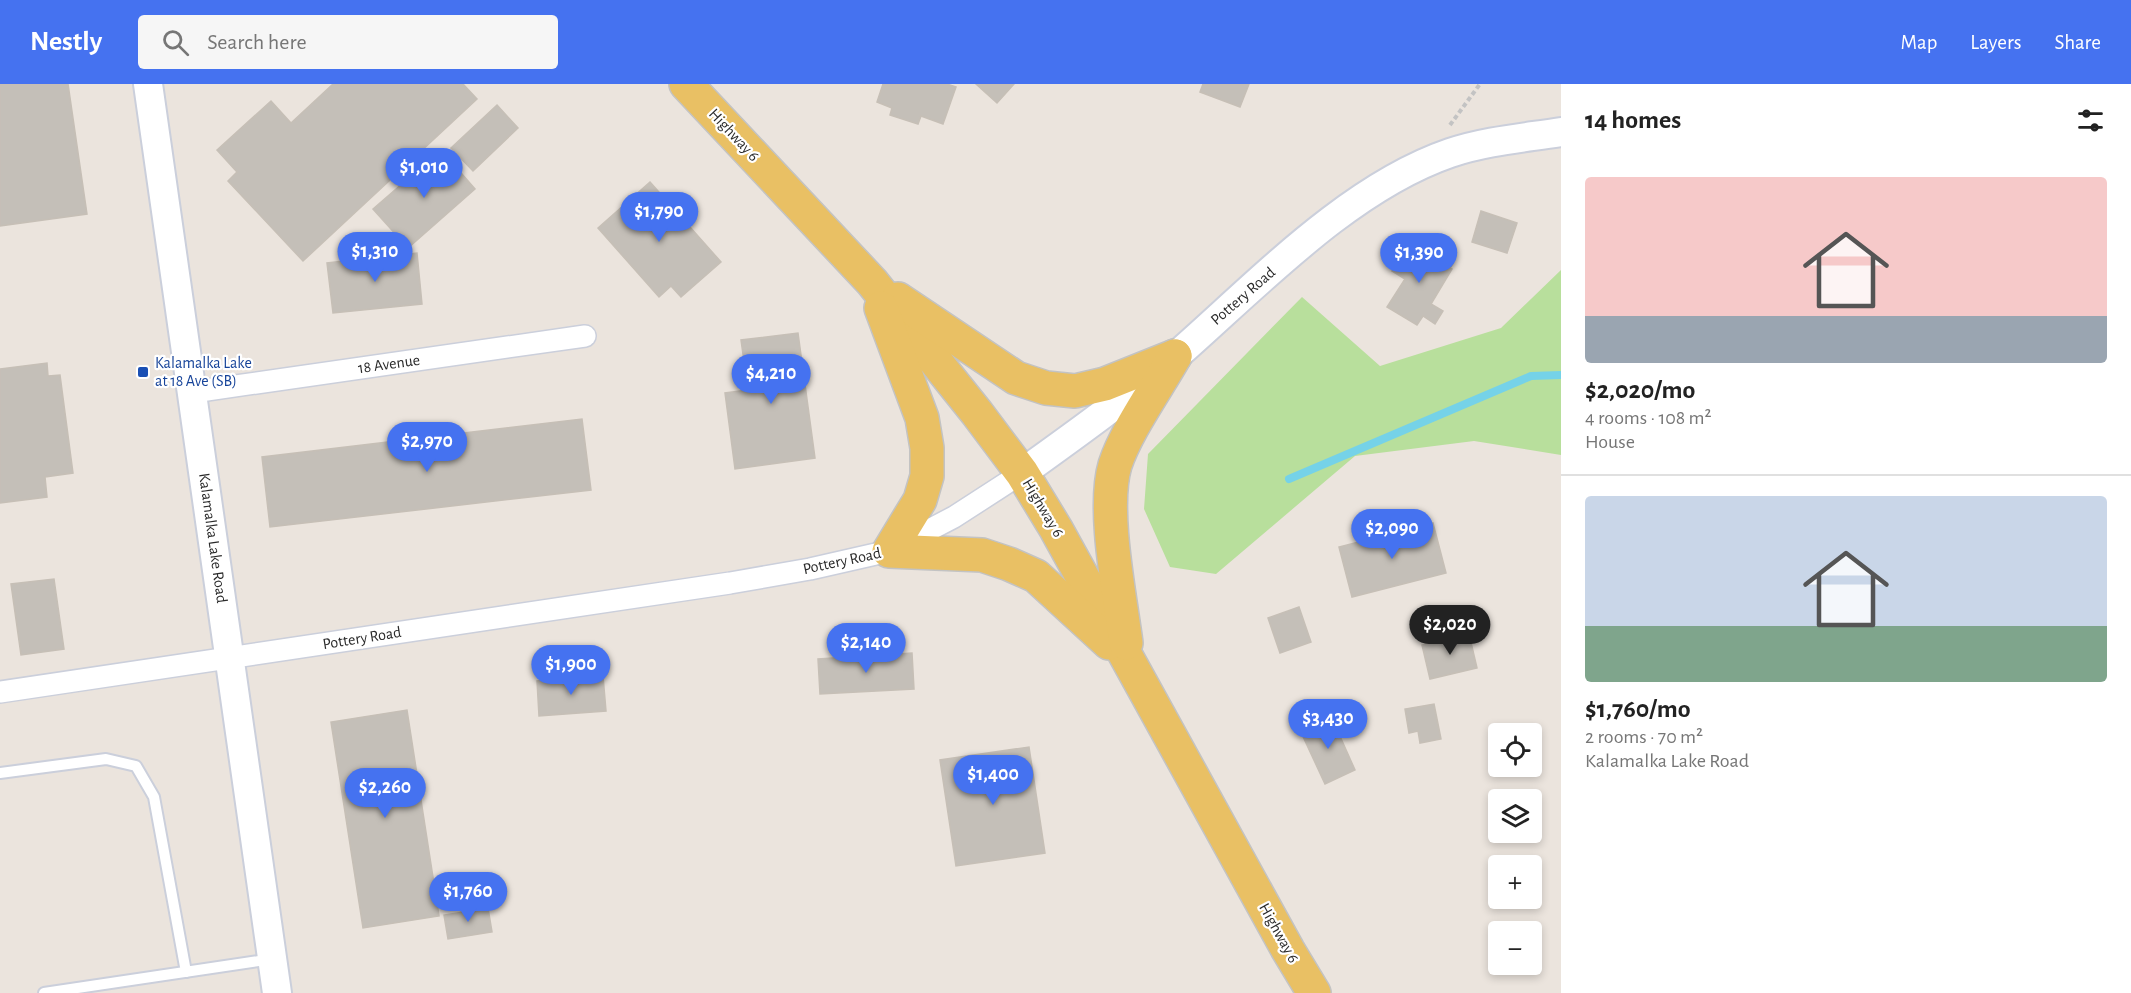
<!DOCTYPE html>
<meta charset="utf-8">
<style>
:root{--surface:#fff;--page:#f6f6f6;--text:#222;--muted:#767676;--line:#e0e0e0;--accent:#4572f0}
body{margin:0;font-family:"Alegreya Sans",sans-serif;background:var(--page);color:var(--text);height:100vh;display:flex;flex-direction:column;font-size:22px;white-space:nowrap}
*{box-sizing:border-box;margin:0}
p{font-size:20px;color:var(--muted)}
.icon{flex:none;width:33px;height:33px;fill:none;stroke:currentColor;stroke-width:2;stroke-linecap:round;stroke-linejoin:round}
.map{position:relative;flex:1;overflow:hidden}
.panel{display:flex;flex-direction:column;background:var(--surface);width:570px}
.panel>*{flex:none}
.fabs{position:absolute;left:1488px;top:639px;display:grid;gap:12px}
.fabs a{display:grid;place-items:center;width:54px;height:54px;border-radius:6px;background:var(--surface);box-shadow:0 3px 9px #0003;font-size:30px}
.price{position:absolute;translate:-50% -51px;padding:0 14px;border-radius:21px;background:var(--accent);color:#fff;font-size:20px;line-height:39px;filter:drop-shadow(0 2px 3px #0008)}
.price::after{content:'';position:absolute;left:50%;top:36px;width:18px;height:14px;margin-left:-9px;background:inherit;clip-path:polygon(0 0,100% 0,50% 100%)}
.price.current{background:#222;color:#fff}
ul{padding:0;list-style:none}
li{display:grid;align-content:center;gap:12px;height:318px;padding:0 24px}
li+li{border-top:2px solid var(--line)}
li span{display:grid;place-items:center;height:186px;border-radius:6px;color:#555}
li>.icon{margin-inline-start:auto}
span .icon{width:108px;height:108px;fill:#fffc;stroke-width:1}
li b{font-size:26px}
h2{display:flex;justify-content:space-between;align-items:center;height:72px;padding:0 24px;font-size:26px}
header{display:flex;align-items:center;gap:36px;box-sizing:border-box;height:84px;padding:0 30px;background:var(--accent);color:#fff}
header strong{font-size:28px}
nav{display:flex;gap:33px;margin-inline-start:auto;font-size:21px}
.search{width:420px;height:54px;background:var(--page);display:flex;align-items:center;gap:15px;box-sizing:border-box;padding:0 21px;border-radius:6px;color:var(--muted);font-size:22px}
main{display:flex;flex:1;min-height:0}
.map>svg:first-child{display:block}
.green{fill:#b8df9c}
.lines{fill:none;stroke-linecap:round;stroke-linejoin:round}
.stream{stroke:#75d2e8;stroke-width:8}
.building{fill:#c4bfb8;stroke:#c6bfb6;stroke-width:1.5}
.lane-casing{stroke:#cbcfdb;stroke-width:14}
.street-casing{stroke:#cbcfdb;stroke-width:24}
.secondary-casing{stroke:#cbcfdb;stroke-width:32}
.primary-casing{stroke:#c3c3c3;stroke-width:36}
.path{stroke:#c3c3c3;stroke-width:4;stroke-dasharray:4.5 3;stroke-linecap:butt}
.lane{stroke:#fff;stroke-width:10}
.street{stroke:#fff;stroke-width:21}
.secondary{stroke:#fff;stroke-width:28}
.primary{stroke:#e9c064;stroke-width:33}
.transit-dot{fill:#1a4fb4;stroke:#fff;stroke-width:2}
.labels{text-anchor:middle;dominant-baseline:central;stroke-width:4.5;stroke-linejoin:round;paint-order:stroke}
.street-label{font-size:16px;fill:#2a2a2a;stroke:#fff}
.transit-label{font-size:16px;fill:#164399;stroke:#fff;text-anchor:start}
</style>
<header>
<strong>Nestly</strong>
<div class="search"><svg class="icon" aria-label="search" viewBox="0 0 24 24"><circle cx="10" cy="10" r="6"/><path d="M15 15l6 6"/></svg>Search here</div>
<nav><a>Map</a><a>Layers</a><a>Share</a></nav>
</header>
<main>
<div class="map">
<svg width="1561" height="909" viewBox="0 0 1561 909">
<rect width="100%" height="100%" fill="#ebe4dd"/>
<polygon class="green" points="1561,186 1561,371 1474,357 1355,372 1216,490 1170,483 1144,425 1148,370 1302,213 1380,282 1501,244"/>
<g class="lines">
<polyline class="stream" points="1289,395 1531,292 1561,291"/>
</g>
<g class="building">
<polygon points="0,0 68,0 87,130 0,142"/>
<polygon points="333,0 463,0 477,15 303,177 228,97 237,88 217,66 271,17 291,39"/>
<polygon points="883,0 947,0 956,3 943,40 921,32 918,40 890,31 892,24 877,18"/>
<polygon points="976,0 1014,0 997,19"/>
<polygon points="1203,0 1249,0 1240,23 1200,8"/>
<polygon points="497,21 518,44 473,87 451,64"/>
<polygon points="441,66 475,105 408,164 373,125"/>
<polygon points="650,98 721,178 681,213 671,202 659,213 598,144"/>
<polygon points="1481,127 1517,139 1507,169 1472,158"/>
<polygon points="1422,158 1434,166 1430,171 1442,179 1445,174 1453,179 1450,184 1452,185 1431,220 1443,227 1435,240 1423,232 1417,241 1387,223 1405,195 1392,187 1409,159 1418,164"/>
<polygon points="417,169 422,220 333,229 327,179"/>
<polygon points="798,249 815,374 735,385 725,309 748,306 741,256"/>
<polygon points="47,279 48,292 60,291 73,389 45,393 47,413 0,419 0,285"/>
<polygon points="582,335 591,406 270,443 262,373"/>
<polygon points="1433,439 1446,489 1352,513 1339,463"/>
<polygon points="54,495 64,565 21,571 11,500"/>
<polygon points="1299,523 1311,558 1280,569 1268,534"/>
<polygon points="1469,550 1477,584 1430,595 1422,561"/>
<polygon points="912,569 914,605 820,610 818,575"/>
<polygon points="603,592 606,627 539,632 537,597"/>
<polygon points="1434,620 1441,655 1420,659 1418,647 1409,649 1405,625"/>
<polygon points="407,626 439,832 363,844 331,638"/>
<polygon points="1331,632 1355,686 1325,700 1300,646"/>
<polygon points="1029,663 1045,769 956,782 940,676"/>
<polygon points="488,824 492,848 448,855 444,831"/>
</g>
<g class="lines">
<g class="lane-casing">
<g id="lane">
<polyline points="0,689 106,675 136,682 154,713 186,888"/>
<polyline points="44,909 272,875"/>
</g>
</g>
<g class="street-casing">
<g id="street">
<polyline points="193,308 585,252"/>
<polyline points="0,608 730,499 810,485 889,467 954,433 1022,389"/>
</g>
</g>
<g class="secondary-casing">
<g id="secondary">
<polyline points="148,0 277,909"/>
<path d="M1022,389C1075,351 1128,313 1177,271C1257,201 1348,104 1450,69C1486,57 1523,54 1561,48"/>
</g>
</g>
<g class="primary-casing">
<g id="primary">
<polyline points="686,0 872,198 977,329 1022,389 1056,445 1288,866 1314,909"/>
<polyline points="898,215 1016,294 1046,304 1075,307 1105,300 1175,272"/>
<polyline points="881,224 922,334 927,364 927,392 920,416 889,467 982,471 1009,480 1036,492 1109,559"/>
<path d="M1126,559C1120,512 1102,425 1115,381C1126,347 1157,304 1175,272"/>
</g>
</g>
<polyline class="path" points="1450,41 1480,0"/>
<use href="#lane" class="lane"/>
<use href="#street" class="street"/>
<use href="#secondary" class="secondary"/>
<use href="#primary" class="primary"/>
</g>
<rect class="transit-dot" x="137" y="282" width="12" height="12" rx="3"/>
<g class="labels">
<g class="street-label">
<text transform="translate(734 51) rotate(47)">Highway 6</text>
<text transform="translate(1243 212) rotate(-41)">Pottery Road</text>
<text transform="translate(389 280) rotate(-8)">18 Avenue</text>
<text transform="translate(1043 424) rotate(59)">Highway 6</text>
<text transform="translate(213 454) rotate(82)">Kalamalka Lake Road</text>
<text transform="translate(842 477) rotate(-12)">Pottery Road</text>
<text transform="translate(362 554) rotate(-9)">Pottery Road</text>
<text transform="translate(1279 849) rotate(61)">Highway 6</text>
</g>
<g class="transit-label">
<text x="155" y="279">Kalamalka Lake<tspan x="155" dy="18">at 18 Ave (SB)</tspan></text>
</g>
</g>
</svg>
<div class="fabs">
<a><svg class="icon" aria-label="locate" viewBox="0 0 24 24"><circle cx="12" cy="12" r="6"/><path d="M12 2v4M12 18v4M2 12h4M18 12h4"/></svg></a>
<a><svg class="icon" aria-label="layers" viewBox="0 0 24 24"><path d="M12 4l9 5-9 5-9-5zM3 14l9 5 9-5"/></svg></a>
<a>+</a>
<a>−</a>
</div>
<b class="price" style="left:424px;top:115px">$1,010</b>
<b class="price" style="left:659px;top:159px">$1,790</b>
<b class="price" style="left:375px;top:199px">$1,310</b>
<b class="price" style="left:1419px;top:200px">$1,390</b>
<b class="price" style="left:771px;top:321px">$4,210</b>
<b class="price" style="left:427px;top:389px">$2,970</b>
<b class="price" style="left:1392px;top:476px">$2,090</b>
<b class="price current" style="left:1450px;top:572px">$2,020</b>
<b class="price" style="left:866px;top:590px">$2,140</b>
<b class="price" style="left:571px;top:612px">$1,900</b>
<b class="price" style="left:1328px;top:666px">$3,430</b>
<b class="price" style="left:993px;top:722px">$1,400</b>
<b class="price" style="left:385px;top:735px">$2,260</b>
<b class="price" style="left:468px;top:839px">$1,760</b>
</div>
<section class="panel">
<h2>14 homes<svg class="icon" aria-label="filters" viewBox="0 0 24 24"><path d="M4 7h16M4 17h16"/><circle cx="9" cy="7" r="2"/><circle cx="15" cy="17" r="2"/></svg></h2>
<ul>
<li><span style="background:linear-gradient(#f6c9c9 75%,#9aa5b1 0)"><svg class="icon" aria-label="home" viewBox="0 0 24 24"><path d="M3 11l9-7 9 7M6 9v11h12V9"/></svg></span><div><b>$2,020/mo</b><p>4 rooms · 108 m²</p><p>House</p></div></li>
<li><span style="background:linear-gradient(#c9d6e8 70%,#7fa58c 0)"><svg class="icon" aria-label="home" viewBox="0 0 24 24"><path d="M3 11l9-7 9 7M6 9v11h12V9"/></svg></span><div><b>$1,760/mo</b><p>2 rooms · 70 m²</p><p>Kalamalka Lake Road</p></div></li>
</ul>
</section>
</main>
